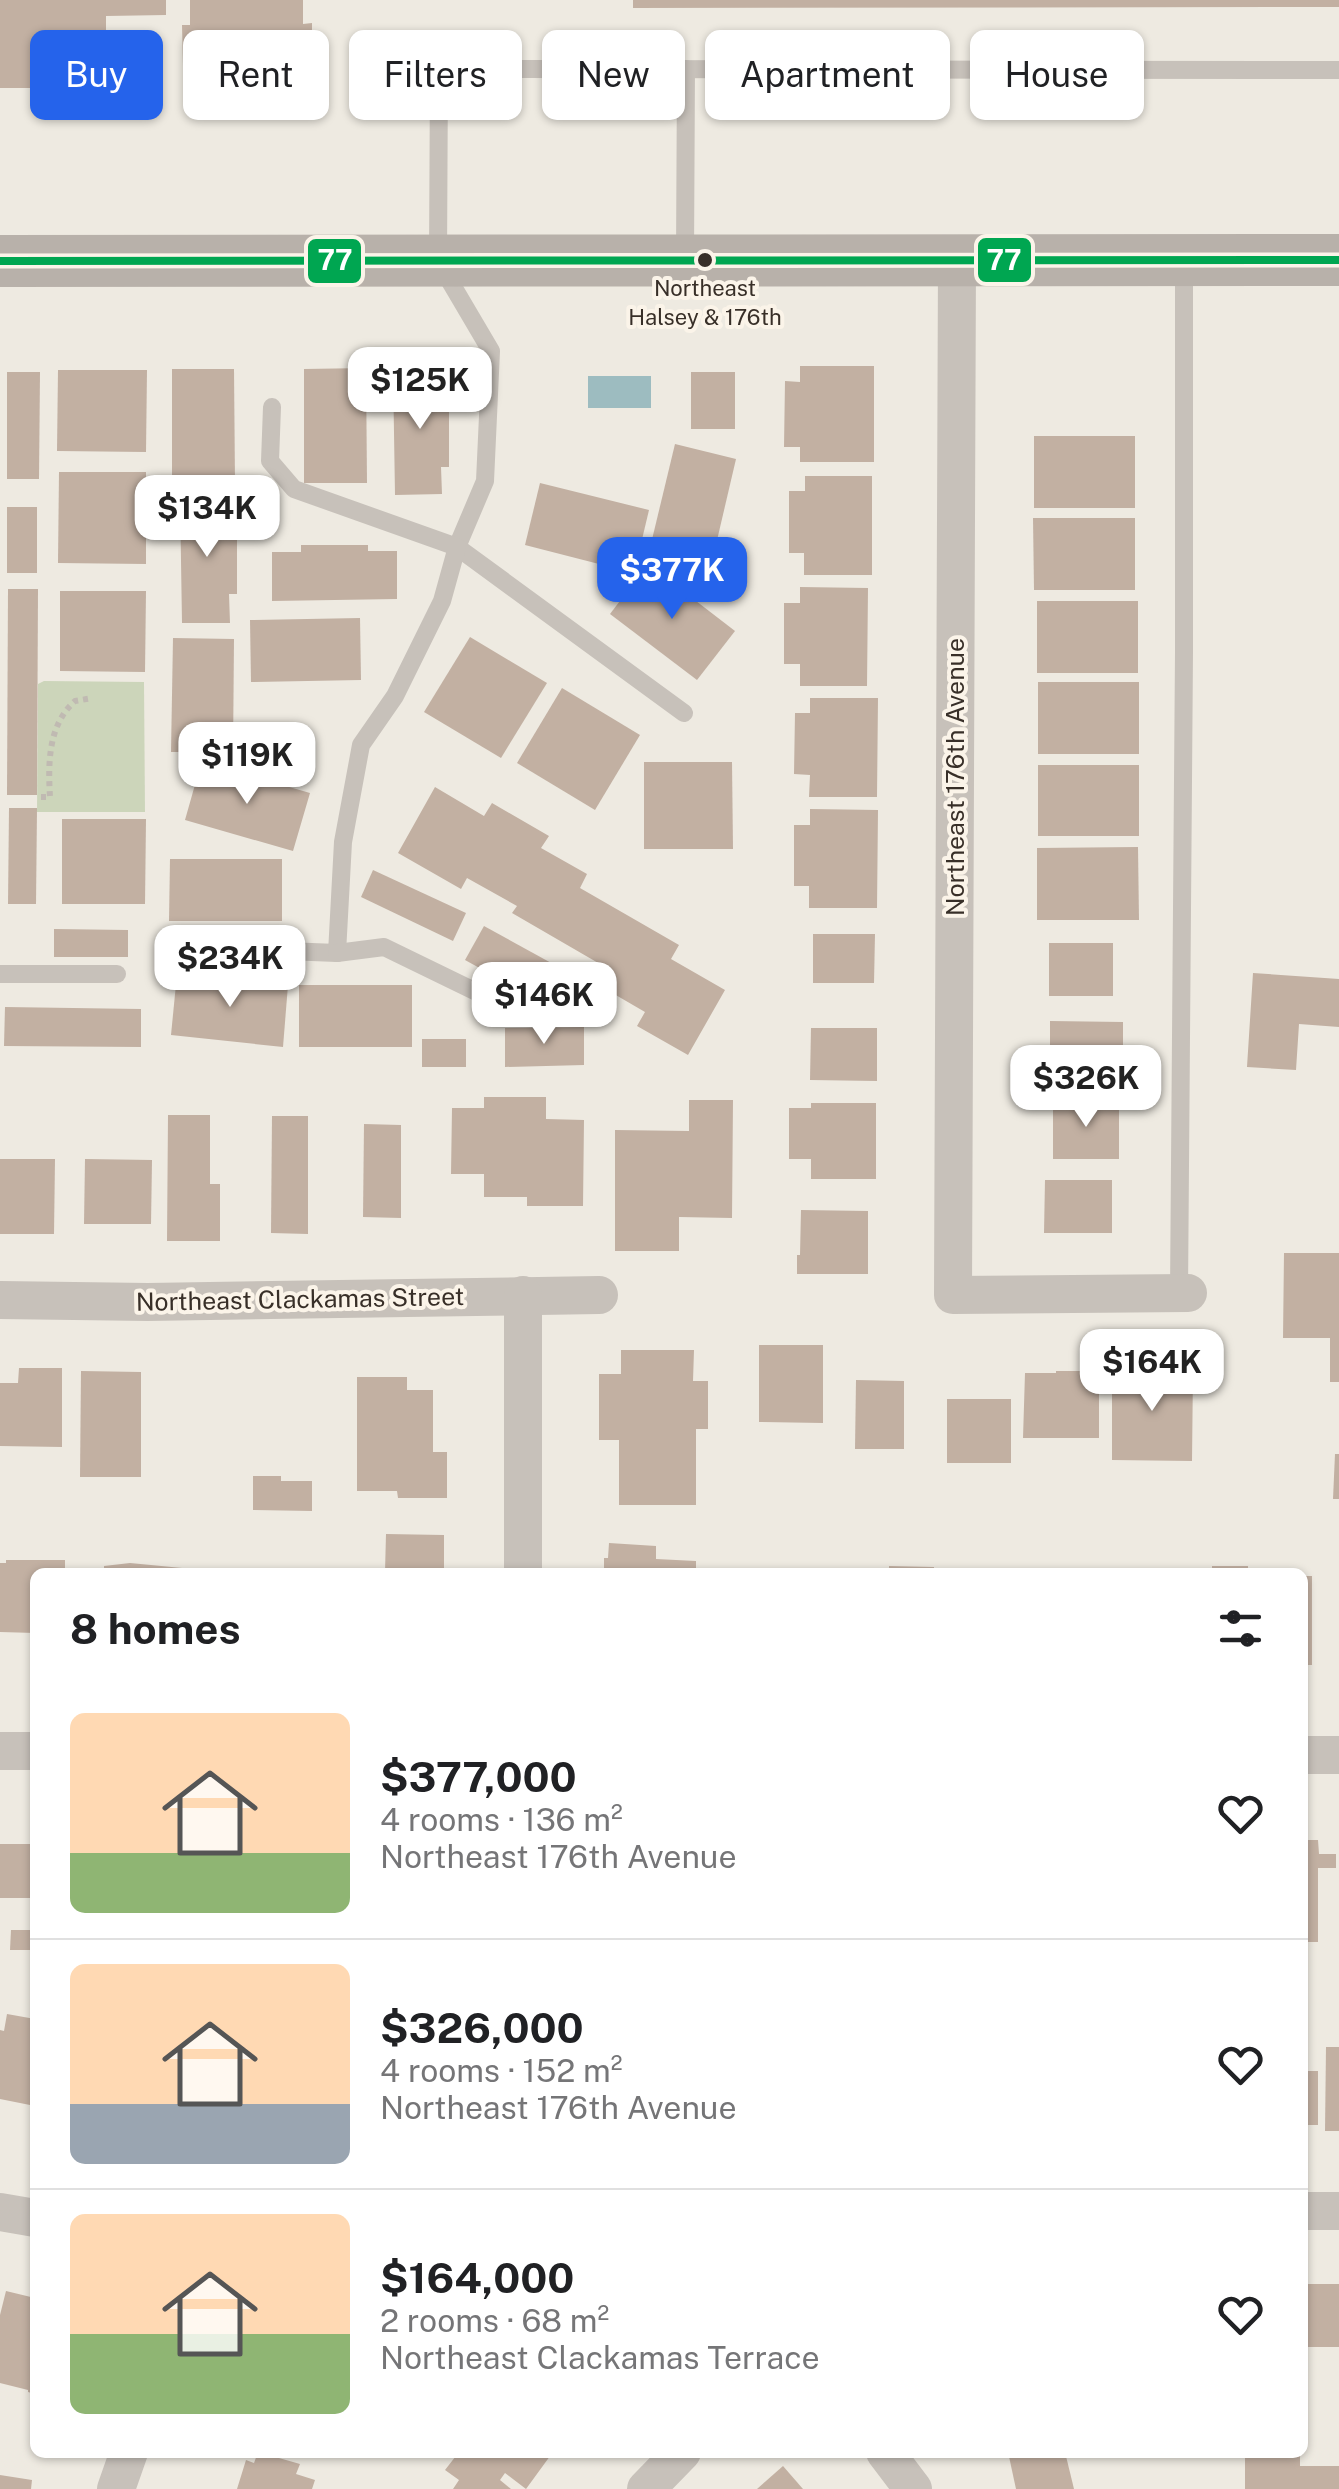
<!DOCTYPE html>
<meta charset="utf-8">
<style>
:root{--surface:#fff;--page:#f2f2f2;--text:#202124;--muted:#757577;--line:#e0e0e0;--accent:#2563eb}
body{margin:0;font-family:"Public Sans",sans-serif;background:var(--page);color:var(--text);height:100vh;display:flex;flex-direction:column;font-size:38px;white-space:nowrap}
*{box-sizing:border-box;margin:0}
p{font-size:32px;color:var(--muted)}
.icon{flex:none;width:55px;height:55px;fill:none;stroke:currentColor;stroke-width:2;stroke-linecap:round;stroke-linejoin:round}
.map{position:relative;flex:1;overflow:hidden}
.sheet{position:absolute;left:30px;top:1568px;width:1278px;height:890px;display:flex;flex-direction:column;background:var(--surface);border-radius:15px;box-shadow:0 2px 8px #0004}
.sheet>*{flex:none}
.banner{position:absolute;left:30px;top:30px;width:1280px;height:90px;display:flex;gap:20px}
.price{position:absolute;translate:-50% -85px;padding:0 22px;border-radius:20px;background:#fff;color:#222;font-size:32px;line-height:65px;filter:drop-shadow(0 2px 5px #0008)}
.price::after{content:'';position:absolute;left:50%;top:60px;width:30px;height:22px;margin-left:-15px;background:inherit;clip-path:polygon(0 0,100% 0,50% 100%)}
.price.active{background:var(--accent);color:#fff}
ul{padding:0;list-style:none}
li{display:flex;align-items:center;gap:30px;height:250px;padding:0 40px}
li+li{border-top:2px solid var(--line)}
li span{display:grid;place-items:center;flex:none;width:280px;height:200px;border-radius:15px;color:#555}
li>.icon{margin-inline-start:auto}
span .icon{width:120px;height:120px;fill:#fffc;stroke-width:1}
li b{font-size:42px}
h2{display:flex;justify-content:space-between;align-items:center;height:120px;padding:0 40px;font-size:42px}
.chip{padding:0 35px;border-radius:15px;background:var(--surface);box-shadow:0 2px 8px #0004;font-size:35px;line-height:90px}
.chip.active{background:var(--accent);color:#fff}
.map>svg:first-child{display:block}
.green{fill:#ccd5ba}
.water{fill:#9dbcc0}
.building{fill:#c2b0a2}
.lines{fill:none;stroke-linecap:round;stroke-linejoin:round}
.path{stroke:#c0bab2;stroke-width:6;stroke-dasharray:5 5;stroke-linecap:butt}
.lane{stroke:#c7c1ba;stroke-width:18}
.street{stroke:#c7c1ba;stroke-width:38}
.secondary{stroke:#b8b1aa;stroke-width:52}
.bus-1-casing{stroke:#fbf4e9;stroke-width:15}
.bus-1{stroke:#00a651;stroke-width:8}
.bus-dot{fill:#382f28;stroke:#fbf4e9;stroke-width:4}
.labels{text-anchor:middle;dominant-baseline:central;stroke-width:8;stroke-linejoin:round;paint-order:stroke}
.bus-label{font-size:22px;fill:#382f28;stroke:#fbf4e9}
.street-label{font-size:25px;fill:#382f28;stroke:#fbf4e9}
.line-badge{stroke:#fbf4e9;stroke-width:4}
.badge-label{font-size:28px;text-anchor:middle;font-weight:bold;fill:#fff}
</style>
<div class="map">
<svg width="1339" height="2489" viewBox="0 0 1339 2489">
<rect width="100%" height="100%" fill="#eeeae1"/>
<polygon class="green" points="44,681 144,682 145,812 37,812 38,684"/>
<rect class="water" x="588" y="376" width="63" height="32"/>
<g class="building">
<polygon points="0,0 166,0 166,15 106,16 106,88 0,88"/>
<polygon points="190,0 303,0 303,24 312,23 312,66 275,66 274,88 209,88 208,66 183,66 182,25 190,25"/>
<polygon points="633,0 1339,0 1339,7 633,8"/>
<polygon points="800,366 874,366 874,462 800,462 800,447 784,447 785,381 800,382"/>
<polygon points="366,368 367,483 304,483 304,369"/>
<polygon points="172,369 234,369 235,483 172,483"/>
<polygon points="442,369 442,398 449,398 449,467 441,467 442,494 395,495 393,370"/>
<polygon points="58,370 147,370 146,452 57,451"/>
<polygon points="7,372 40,372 39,479 7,479"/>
<rect x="691" y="372" width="44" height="57"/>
<rect x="1034" y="436" width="101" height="72"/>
<polygon points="675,444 736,459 711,566 649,552"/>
<polygon points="59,472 146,472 146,564 58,563"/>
<polygon points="805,476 872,476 872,575 804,575 804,553 789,553 789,491 805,491"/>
<polygon points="540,483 649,510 634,573 525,545"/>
<polygon points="180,498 230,498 230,525 237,526 237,594 229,594 230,623 182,623"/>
<rect x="7" y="507" width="30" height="66"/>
<polygon points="1033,518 1135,518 1135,590 1034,590"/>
<polygon points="301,545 368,545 368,551 397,551 397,599 272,601 272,552 301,552"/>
<polygon points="648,564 735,631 697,680 610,614"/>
<polygon points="800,587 868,588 867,686 800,686 800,664 784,664 784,603 800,603"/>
<polygon points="8,589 38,589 37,795 7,795"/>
<polygon points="60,591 146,591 145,672 60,671"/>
<rect x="1037" y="601" width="101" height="72"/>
<polygon points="360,618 361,680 251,682 250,620"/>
<polygon points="470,637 547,683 501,758 424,712"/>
<polygon points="173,638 234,639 233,752 171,752"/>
<rect x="1038" y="682" width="101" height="72"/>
<polygon points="562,688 640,735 595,810 517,763"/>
<polygon points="810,698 878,698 877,797 809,797 810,775 794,774 795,713 810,713"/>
<polygon points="202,760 239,771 237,779 264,787 265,780 310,793 293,851 185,820"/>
<polygon points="644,762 732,762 733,849 644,849"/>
<rect x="1038" y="765" width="101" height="71"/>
<polygon points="435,787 484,816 492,803 549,836 541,848 587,874 580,888 679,945 671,959 725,990 688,1055 637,1026 645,1012 602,987 612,971 512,913 517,906 467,878 461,889 398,853"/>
<polygon points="9,808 37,808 36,904 8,904"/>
<polygon points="810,809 878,810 877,908 809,908 809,886 794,886 794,825 810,825"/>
<polygon points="62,819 146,819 145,904 62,904"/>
<polygon points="1138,847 1139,920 1037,920 1037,848"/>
<polygon points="170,859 282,859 282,921 169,921"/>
<polygon points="373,870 466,913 453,941 361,897"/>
<polygon points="484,926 564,970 545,1004 465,960"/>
<polygon points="54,929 128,930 128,957 54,957"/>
<polygon points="813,934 875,934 874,983 813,983"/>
<rect x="1049" y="943" width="64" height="53"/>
<polygon points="1253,973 1339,979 1339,1027 1299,1024 1296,1070 1247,1067"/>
<polygon points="177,974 288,985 283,1047 171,1035"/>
<rect x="299" y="985" width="113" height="62"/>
<polygon points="5,1007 141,1009 141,1047 4,1046"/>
<polygon points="1050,1021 1123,1022 1123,1077 1050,1077"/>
<polygon points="584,1027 584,1065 505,1067 505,1028"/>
<polygon points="811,1028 877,1028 877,1081 810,1080"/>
<rect x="422" y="1039" width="44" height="28"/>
<polygon points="484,1097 546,1097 546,1119 584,1120 583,1206 527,1206 527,1197 484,1197 484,1174 451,1174 452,1108 484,1108"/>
<polygon points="689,1100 733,1100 732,1218 679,1217 679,1251 615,1251 615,1130 689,1131"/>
<rect x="1053" y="1101" width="66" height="58"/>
<polygon points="811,1103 876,1103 876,1179 811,1179 811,1159 789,1159 789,1108 811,1108"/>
<polygon points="168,1115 210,1115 210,1184 220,1184 220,1241 167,1241"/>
<polygon points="272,1116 308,1116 308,1234 271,1233"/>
<polygon points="364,1124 401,1125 401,1218 363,1217"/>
<polygon points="0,1159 55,1159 54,1234 0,1234"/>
<polygon points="85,1159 152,1160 151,1224 84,1224"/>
<polygon points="1045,1180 1112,1180 1112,1233 1044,1233"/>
<polygon points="801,1210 868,1211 868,1274 797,1274 797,1255 800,1255"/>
<polygon points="1284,1253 1339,1253 1339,1382 1330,1382 1330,1338 1283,1338"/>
<polygon points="759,1345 823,1345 823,1423 759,1422"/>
<polygon points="621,1350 694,1350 693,1381 708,1381 708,1429 696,1429 696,1505 619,1505 619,1440 599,1440 599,1374 621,1374"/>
<polygon points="1112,1364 1131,1364 1131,1368 1141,1368 1141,1370 1193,1370 1192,1461 1112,1460"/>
<polygon points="19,1368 62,1368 62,1447 0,1446 0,1383 18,1383"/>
<polygon points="81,1371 141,1372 141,1477 80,1477"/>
<polygon points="1056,1371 1099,1371 1099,1438 1023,1438 1025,1373 1056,1373"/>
<polygon points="357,1377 407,1377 407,1390 433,1390 433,1452 447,1452 447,1498 398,1498 397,1491 357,1491"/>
<polygon points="856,1380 904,1381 904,1449 855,1449"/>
<rect x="947" y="1399" width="64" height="64"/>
<polygon points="1335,1454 1339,1454 1339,1499 1333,1499"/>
<polygon points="253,1476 281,1476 281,1481 312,1481 312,1511 253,1510"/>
<polygon points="386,1534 444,1535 444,1572 385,1572"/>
<polygon points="609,1543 656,1546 656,1559 696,1561 696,1572 604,1572 604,1558 608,1558"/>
<polygon points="6,1560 65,1560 65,1572 35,1572 35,1633 0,1632 0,1563 6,1563"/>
<polygon points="130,1563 203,1570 203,1572 104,1572 104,1566"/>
<polygon points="889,1566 934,1567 934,1572 889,1572"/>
<rect x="1212" y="1566" width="36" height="6"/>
<rect x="1302" y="1576" width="10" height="89"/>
<polygon points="1302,1840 1318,1840 1319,1854 1336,1854 1336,1868 1318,1868 1318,1942 1302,1942"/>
<polygon points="0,1844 34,1844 33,1898 0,1898"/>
<polygon points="11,1930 35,1930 35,1950 10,1950"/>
<polygon points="7,2014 35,2019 35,2106 0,2099 0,2030 4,2031"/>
<polygon points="1326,2047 1339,2047 1339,2131 1325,2131"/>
<rect x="1302" y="2071" width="16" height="54"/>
<rect x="1302" y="2284" width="37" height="63"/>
<polygon points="6,2291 35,2298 35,2394 28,2392 28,2390 0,2383 0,2315"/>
<polygon points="258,2452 300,2464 296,2474 315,2480 312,2489 237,2489 246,2460 254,2463"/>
<polygon points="459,2452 553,2452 526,2489 505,2473 500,2480 511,2489 453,2489 459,2480 445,2470"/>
<polygon points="1008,2452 1065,2452 1074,2489 1016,2489"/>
<polygon points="1245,2452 1300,2452 1300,2466 1339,2466 1339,2489 1245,2489"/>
<polygon points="783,2466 803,2489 757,2489"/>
<polygon points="0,2475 32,2480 31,2489 0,2489"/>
</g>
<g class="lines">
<path class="path" d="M41,797H50C48,763 48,725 75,701L92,698"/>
<g class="lane">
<polyline points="685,258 686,69"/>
<polyline points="684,713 457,547 485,481 491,351 438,261 439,69 1339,70"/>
<polyline points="213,948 337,953 343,842 361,745 395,696 442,601 457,547 294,489 270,461 272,407"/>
<polyline points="337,953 384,947 495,1001"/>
<polyline points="0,974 117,974"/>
<polyline points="1179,1293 1184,652 1184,266"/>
</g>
<g class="street">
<polyline points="957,260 953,1295 1188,1293"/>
<polyline points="0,1300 148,1302 599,1295"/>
<polyline points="523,1572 523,1295"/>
<polyline points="0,1751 35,1751"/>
<polyline points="1302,1755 1339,1755"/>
<polyline points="1302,2211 1339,2211"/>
<polyline points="0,2212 35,2218"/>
<polyline points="885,2452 913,2489"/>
<polyline points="116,2489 129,2452"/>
<polyline points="646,2489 682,2452"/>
</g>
<polyline class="secondary" points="0,261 1339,260"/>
<g class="bus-1-casing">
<polyline id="bus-1" points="0,261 1339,260"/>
</g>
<use href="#bus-1" class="bus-1"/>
</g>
<circle class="bus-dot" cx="705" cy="260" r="9"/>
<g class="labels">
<g class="bus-label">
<text x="705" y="288">Northeast<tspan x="705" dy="29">Halsey &amp; 176th</tspan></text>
</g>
<g class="street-label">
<text transform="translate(955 777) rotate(-90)">Northeast 176th Avenue</text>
<text transform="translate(300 1299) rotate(-1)">Northeast Clackamas Street</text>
</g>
</g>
<g class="line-badge">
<rect x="976" y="236" width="57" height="48" rx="10" fill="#00a651"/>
<rect x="306" y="237" width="57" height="48" rx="10" fill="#00a651"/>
</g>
<g class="badge-label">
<text x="1004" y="270">77</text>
<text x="335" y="270">77</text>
</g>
</svg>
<b class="price" style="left:420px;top:432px">$125K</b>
<b class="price" style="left:207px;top:560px">$134K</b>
<b class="price active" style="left:672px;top:622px">$377K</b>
<b class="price" style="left:247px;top:807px">$119K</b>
<b class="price" style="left:230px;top:1010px">$234K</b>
<b class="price" style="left:544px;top:1047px">$146K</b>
<b class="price" style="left:1086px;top:1130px">$326K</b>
<b class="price" style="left:1152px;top:1414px">$164K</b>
<div class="banner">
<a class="chip active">Buy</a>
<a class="chip">Rent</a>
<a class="chip">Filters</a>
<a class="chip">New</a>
<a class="chip">Apartment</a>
<a class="chip">House</a>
</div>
<section class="sheet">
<h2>8 homes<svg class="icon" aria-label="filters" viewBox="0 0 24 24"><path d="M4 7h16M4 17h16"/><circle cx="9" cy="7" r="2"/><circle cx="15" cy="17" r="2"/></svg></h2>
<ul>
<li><span style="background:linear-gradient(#ffd9b3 70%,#8fb573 0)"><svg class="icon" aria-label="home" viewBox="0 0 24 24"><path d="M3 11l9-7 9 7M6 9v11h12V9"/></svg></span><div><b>$377,000</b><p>4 rooms · 136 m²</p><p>Northeast 176th Avenue</p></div><svg class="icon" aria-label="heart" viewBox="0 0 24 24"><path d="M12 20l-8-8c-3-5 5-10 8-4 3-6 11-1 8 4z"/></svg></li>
<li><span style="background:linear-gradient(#ffd9b3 70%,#9aa5b1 0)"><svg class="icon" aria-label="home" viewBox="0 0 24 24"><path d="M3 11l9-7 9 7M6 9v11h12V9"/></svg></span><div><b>$326,000</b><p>4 rooms · 152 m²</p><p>Northeast 176th Avenue</p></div><svg class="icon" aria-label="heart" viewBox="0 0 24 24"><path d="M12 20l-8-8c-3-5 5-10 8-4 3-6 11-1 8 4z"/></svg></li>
<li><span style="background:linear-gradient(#ffd9b3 60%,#8fb573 0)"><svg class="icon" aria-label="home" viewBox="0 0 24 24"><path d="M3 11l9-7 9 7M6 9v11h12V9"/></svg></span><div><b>$164,000</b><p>2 rooms · 68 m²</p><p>Northeast Clackamas Terrace</p></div><svg class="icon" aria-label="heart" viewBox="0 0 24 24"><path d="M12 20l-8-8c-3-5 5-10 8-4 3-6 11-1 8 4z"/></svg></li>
</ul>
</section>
</div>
